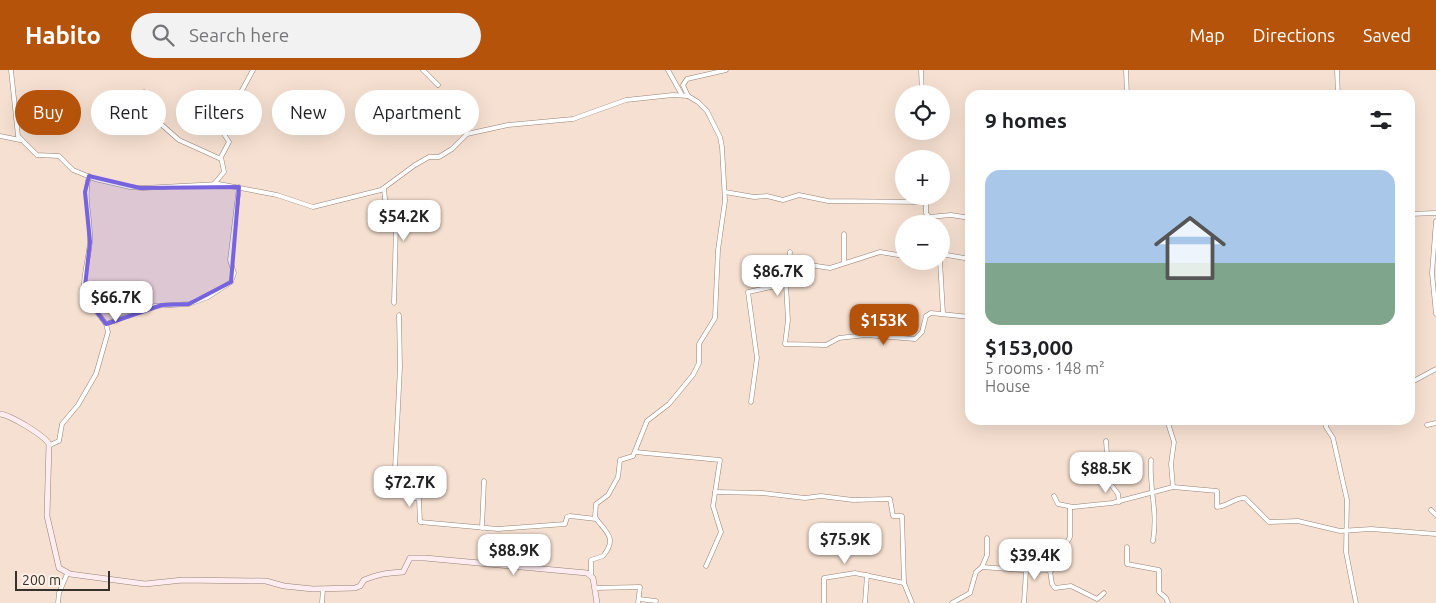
<!DOCTYPE html>
<meta charset="utf-8">
<style>
:root{--surface:#fff;--page:#f2f2f2;--text:#202124;--muted:#757577;--accent:#b45309}
body{margin:0;font-family:Ubuntu,sans-serif;background:var(--page);color:var(--text);height:100vh;display:flex;flex-direction:column;font-size:19px;white-space:nowrap}
*{box-sizing:border-box;margin:0}
p{font-size:16px;color:var(--muted)}
.icon{flex:none;width:28px;height:28px;fill:none;stroke:currentColor;stroke-width:2;stroke-linecap:round;stroke-linejoin:round}
.map{position:relative;flex:1;overflow:hidden}
.side{position:absolute;left:965px;top:20px;width:450px;height:335px;display:flex;flex-direction:column;background:var(--surface);border-radius:15px;box-shadow:0 5px 20px #0002}
.side>*{flex:none}
.hud{position:absolute;left:15px;top:20px;width:475px;height:45px;display:flex;gap:10px}
.controls{position:absolute;left:895px;top:15px;display:grid;gap:10px}
.controls a{display:grid;place-items:center;width:55px;height:55px;border-radius:50%;background:var(--surface);box-shadow:0 5px 20px #0002;font-size:25px}
.scale{position:absolute;left:15px;bottom:12px;width:95px;box-sizing:border-box;padding-left:5px;border:2px solid #372f29;border-top:0;font-size:14px;line-height:18px;white-space:nowrap;color:#372f29;-webkit-text-stroke:4px #fcefe6;paint-order:stroke}
.price{position:absolute;translate:-50% -42px;padding:0 11px;border-radius:10px;background:#fff;color:#222;font-size:16px;line-height:32px;filter:drop-shadow(0 1px 2px #0008)}
.price::after{content:'';position:absolute;left:50%;top:30px;width:15px;height:11px;margin-left:-8px;background:inherit;clip-path:polygon(0 0,100% 0,50% 100%)}
.price.selected{background:var(--accent);color:#fff}
ul{padding:0;list-style:none}
li{display:grid;align-content:center;gap:10px;height:265px;padding:0 20px}
li span{display:grid;place-items:center;height:155px;border-radius:15px;color:#555}
li>.icon{margin-inline-start:auto}
span .icon{width:90px;height:90px;fill:#fffc;stroke-width:1}
li b{font-size:21px}
h2{display:flex;justify-content:space-between;align-items:center;height:60px;padding:0 20px;font-size:21px}
.pill{padding:0 18px;border-radius:22px;background:var(--surface);box-shadow:0 5px 20px #0002;font-size:18px;line-height:45px}
.pill.selected{background:var(--accent);color:#fff}
header{display:flex;align-items:center;gap:30px;box-sizing:border-box;height:70px;padding:0 25px;background:var(--accent);color:#fff}
header strong{font-size:24px}
nav{display:flex;gap:28px;margin-inline-start:auto;font-size:18px}
.search{width:350px;height:45px;background:var(--page);display:flex;align-items:center;gap:12px;box-sizing:border-box;padding:0 18px;border-radius:28px;color:var(--muted);font-size:19px}
.map>svg:first-child{display:block}
.lines{fill:none;stroke-linecap:round;stroke-linejoin:round}
.street-casing{stroke:#968275;stroke-width:5}
.secondary-casing{stroke:#968275;stroke-width:6}
.street{stroke:#fff;stroke-width:4}
.secondary{stroke:#feecf1;stroke-width:5}
.marked{fill:#7763de;fill-opacity:0.2;stroke:#7763de;stroke-width:4;stroke-linejoin:round}
</style>
<header>
<strong>Habito</strong>
<div class="search"><svg class="icon" aria-label="search" viewBox="0 0 24 24"><circle cx="10" cy="10" r="6"/><path d="M15 15l6 6"/></svg>Search here</div>
<nav><a>Map</a><a>Directions</a><a>Saved</a></nav>
</header>
<div class="map">
<svg width="1436" height="533" viewBox="0 0 1436 533">
<rect width="100%" height="100%" fill="#f6e0d1"/>
<g class="lines">
<g class="street-casing">
<g id="street">
<path d="M11,0L18,66L37,85L59,86L73,100L95,109L130,117L143,118L219,114L277,125L313,137L381,120L415,95L429,87H439L452,79L467,64L508,55L573,49L626,30L673,25L688,26L698,32L707,41L720,67L722,77L725,131L718,180L715,248L699,274V293L693,305L669,334L647,351L633,386L620,390L618,407L608,425L596,434L595,447C604,461 619,467 603,486L591,490V505"/>
<polyline points="423,0 438,15"/>
<polyline points="668,0 682,25"/>
<polyline points="921,0 922,24"/>
<polyline points="1126,0 1127,25"/>
<polyline points="1337,0 1338,25"/>
<polyline points="144,22 154,48 179,70 221,89"/>
<polyline points="688,26 683,15 687,9 726,0"/>
<polyline points="0,66 20,70"/>
<path d="M214,114L224,102L221,87L229,72L222,61L211,51C202,30 226,26 240,24L253,0"/>
<polyline points="384,118 385,129 393,145 396,156 394,233"/>
<polyline points="725,122 754,127 767,126 783,130 799,125 828,131 922,132 926,134 926,143 929,147 951,145 970,148"/>
<polyline points="1410,144 1436,143"/>
<polyline points="1436,151 1432,203 1436,244"/>
<polyline points="844,164 844,192"/>
<polyline points="790,182 786,214 788,250 785,274 826,275 839,268 866,265 915,269 922,262 926,246 931,243 970,247"/>
<polyline points="941,184 970,189"/>
<polyline points="940,191 943,243"/>
<polyline points="790,192 830,198 880,182 904,186"/>
<polyline points="399,245 400,297 394,419 399,424 419,429 420,452 498,459 565,454 567,447 570,446 596,449"/>
<polyline points="106,254 154,236 189,234 208,227 231,212 234,203 230,190 239,117"/>
<polyline points="1410,313 1436,299"/>
<polyline points="751,332 757,288 748,222 786,214"/>
<polyline points="1167,350 1174,372 1171,394 1173,417"/>
<polyline points="1326,350 1326,357 1333,368 1347,430 1346,482 1356,533"/>
<polyline points="1427,355 1436,353"/>
<polyline points="1106,371 1109,412 1118,424 1119,432"/>
<path d="M50,375L59,371L62,354L78,335L96,304L108,262L106,254L84,225C82,207 89,189 90,171C91,148 83,128 89,106"/>
<polyline points="635,382 720,390 713,436 721,462 706,496"/>
<path d="M1151,390C1149,420 1158,439 1153,471"/>
<polyline points="715,422 762,423 805,428 821,426 853,430 890,429 893,446 902,446 904,513 912,533"/>
<path d="M1054,426L1058,434L1073,437L1112,433L1173,417L1217,421V437C1229,436 1235,427 1245,428L1269,452L1298,451L1340,461L1371,459L1436,464"/>
<polyline points="1431,440 1436,445"/>
<polyline points="482,458 484,411"/>
<polyline points="1127,477 1127,494 1159,500 1159,522 1166,528 1168,533"/>
<polyline points="982,497 987,485 987,468"/>
<polyline points="1050,501 1052,514 1055,518 1071,516 1097,529 1104,523"/>
<polyline points="595,518 640,517 638,533"/>
<polyline points="639,529 656,531"/>
<polyline points="58,533 59,523 67,504"/>
<polyline points="322,533 323,519"/>
<polyline points="824,533 824,508 855,503 904,513"/>
<polyline points="865,533 867,505"/>
<polyline points="952,533 970,523 976,502 982,497 1034,501 1052,500 1070,467 1070,437"/>
<polyline points="1024,533 1026,501"/>
</g>
</g>
<g class="secondary-casing">
<path id="secondary" d="M0,344C10,345 44,365 49,374L47,446L59,498L70,504L145,514L183,510L266,511L284,516L313,519L355,518L360,516L364,510C379,504 386,503 403,502L410,488H425L587,503L593,508L597,533"/>
</g>
<use href="#street" class="street"/>
<use href="#secondary" class="secondary"/>
</g>
<path class="marked" d="M89,106L140,118L239,117L231,212L189,234L162,235L106,254L84,225L90,172L85,122Z"/>
</svg>
<div class="controls">
<a><svg class="icon" aria-label="locate" viewBox="0 0 24 24"><circle cx="12" cy="12" r="6"/><path d="M12 2v4M12 18v4M2 12h4M18 12h4"/></svg></a>
<a>+</a>
<a>−</a>
</div>
<div class="scale">200 m</div>
<b class="price" style="left:404px;top:172px">$54.2K</b>
<b class="price" style="left:778px;top:227px">$86.7K</b>
<b class="price" style="left:116px;top:253px">$66.7K</b>
<b class="price selected" style="left:884px;top:276px">$153K</b>
<b class="price" style="left:1106px;top:424px">$88.5K</b>
<b class="price" style="left:410px;top:438px">$72.7K</b>
<b class="price" style="left:845px;top:495px">$75.9K</b>
<b class="price" style="left:514px;top:506px">$88.9K</b>
<b class="price" style="left:1035px;top:511px">$39.4K</b>
<div class="hud">
<a class="pill selected">Buy</a>
<a class="pill">Rent</a>
<a class="pill">Filters</a>
<a class="pill">New</a>
<a class="pill">Apartment</a>
</div>
<section class="side">
<h2>9 homes<svg class="icon" aria-label="filters" viewBox="0 0 24 24"><path d="M4 7h16M4 17h16"/><circle cx="9" cy="7" r="2"/><circle cx="15" cy="17" r="2"/></svg></h2>
<ul>
<li><span style="background:linear-gradient(#a9c7e8 60%,#7fa58c 0)"><svg class="icon" aria-label="home" viewBox="0 0 24 24"><path d="M3 11l9-7 9 7M6 9v11h12V9"/></svg></span><div><b>$153,000</b><p>5 rooms · 148 m²</p><p>House</p></div></li>
</ul>
</section>
</div>
